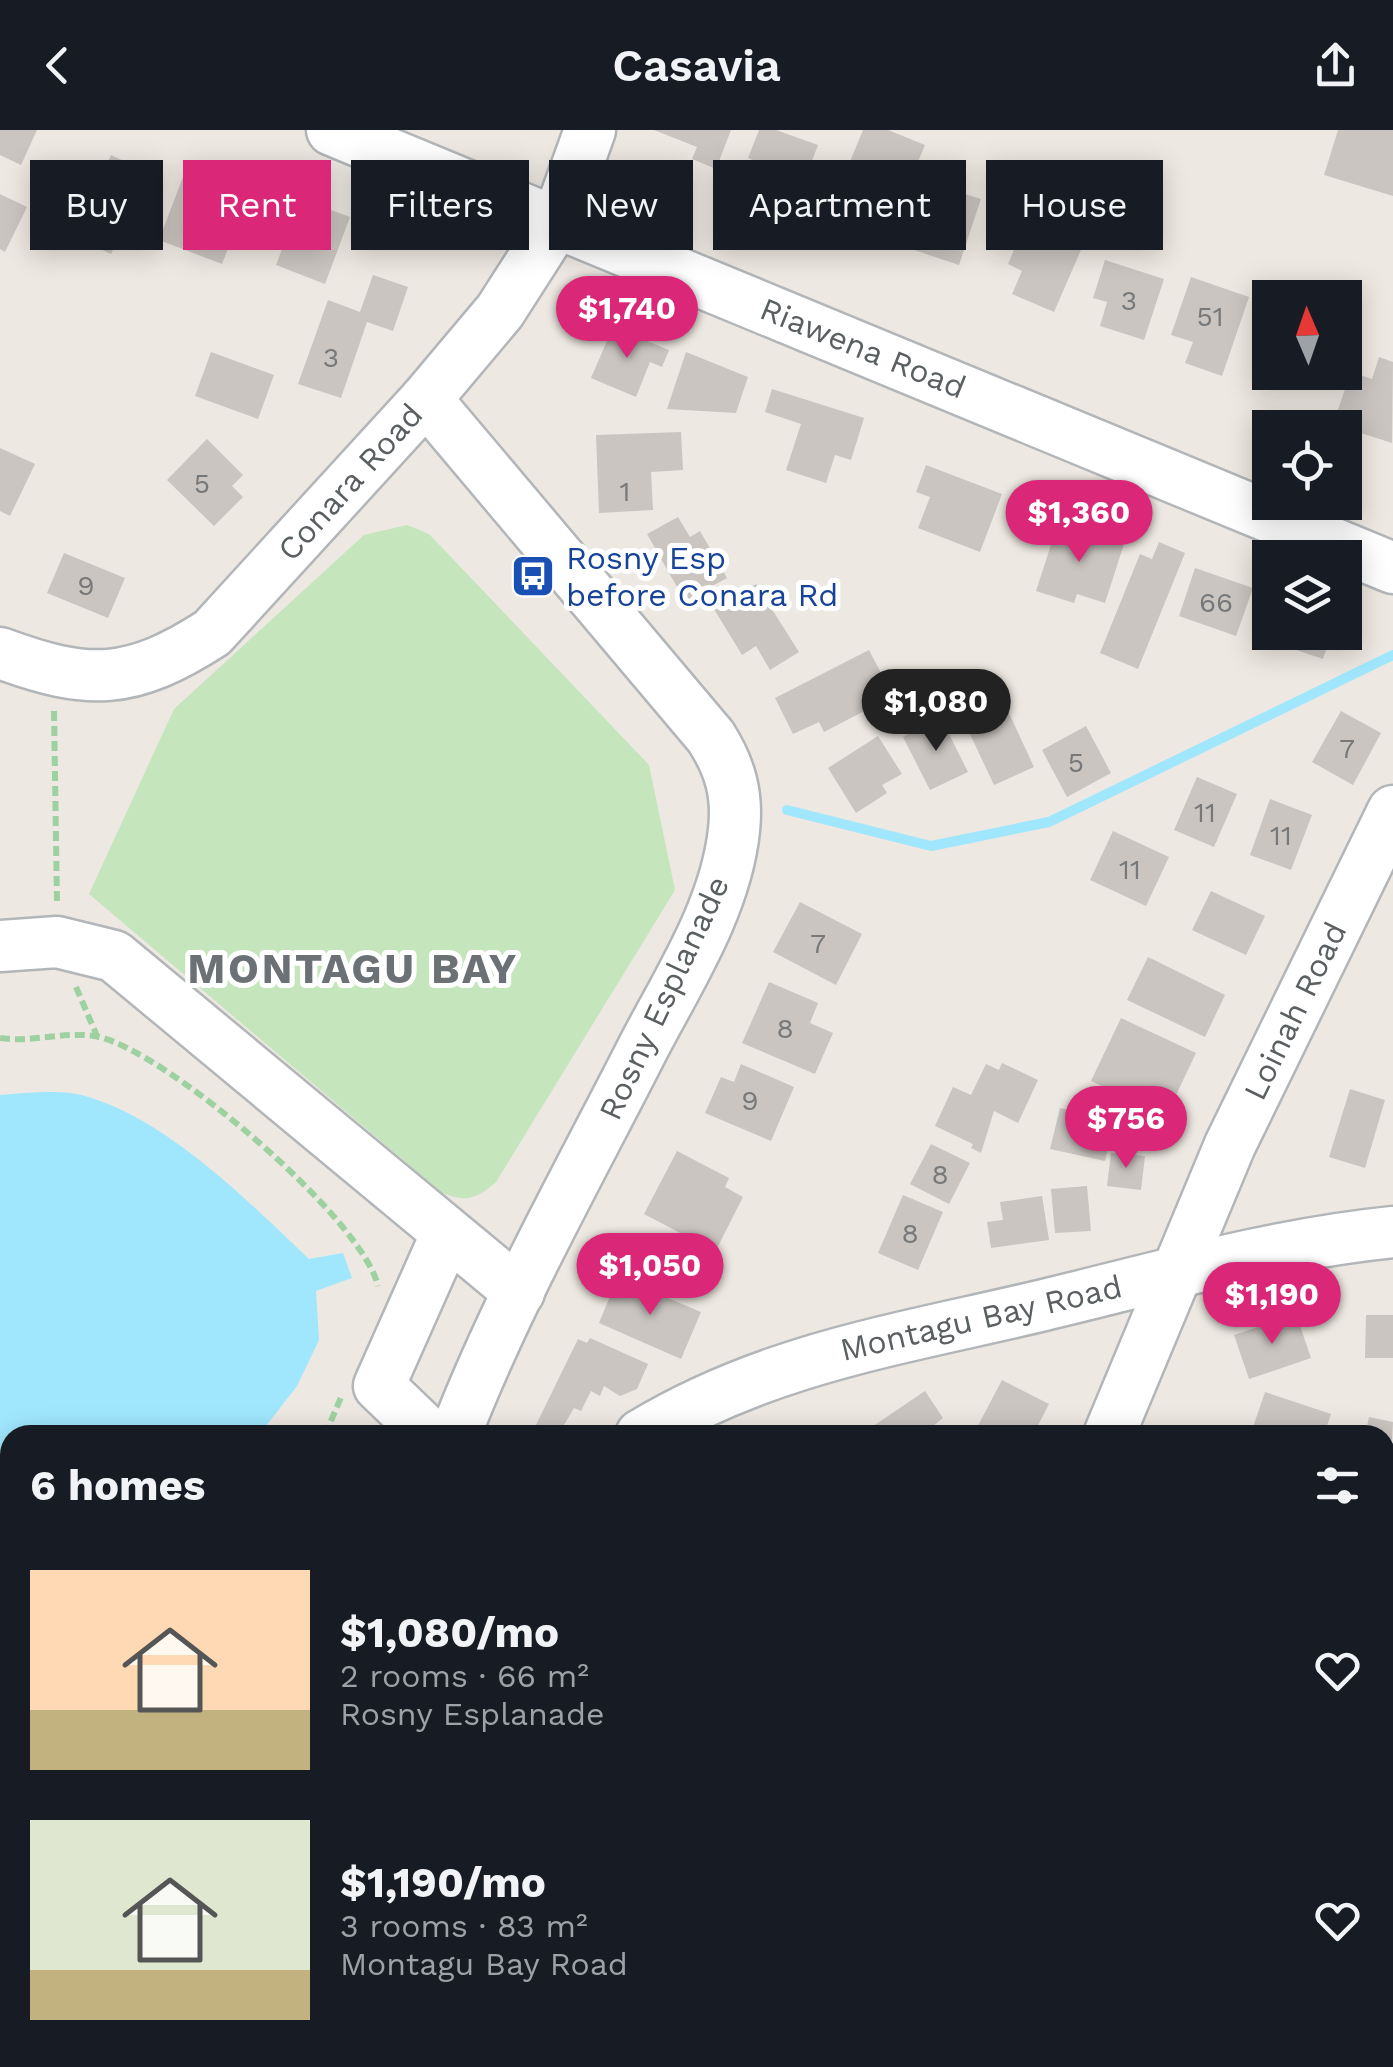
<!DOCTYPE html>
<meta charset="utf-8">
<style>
:root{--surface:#171b24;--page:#242831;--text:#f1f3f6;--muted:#9ea1a6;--accent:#db2777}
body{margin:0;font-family:"Work Sans",sans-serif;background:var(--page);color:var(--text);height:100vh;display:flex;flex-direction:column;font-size:38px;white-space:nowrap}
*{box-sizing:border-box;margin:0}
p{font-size:32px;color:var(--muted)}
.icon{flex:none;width:55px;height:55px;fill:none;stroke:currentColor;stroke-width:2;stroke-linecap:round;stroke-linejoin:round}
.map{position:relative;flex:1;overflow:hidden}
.side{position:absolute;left:0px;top:1295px;width:1395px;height:642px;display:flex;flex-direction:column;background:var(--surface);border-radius:30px 30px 0 0;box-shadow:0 5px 25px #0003}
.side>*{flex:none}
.hud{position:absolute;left:30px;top:30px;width:1335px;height:90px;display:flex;gap:20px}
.needle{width:65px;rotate:358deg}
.controls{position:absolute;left:1252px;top:150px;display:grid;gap:20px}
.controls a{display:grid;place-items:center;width:110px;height:110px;border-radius:0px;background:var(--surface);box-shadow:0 5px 25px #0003;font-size:50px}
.price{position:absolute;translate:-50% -85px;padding:0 22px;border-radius:35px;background:var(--accent);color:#fff;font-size:32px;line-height:65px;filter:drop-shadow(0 2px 5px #0008)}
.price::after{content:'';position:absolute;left:50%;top:60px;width:30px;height:22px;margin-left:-15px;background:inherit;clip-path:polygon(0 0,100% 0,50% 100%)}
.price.active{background:#222;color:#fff}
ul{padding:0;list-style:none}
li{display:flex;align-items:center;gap:30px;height:250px;padding:0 30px}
li span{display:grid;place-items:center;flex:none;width:280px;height:200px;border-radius:0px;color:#555}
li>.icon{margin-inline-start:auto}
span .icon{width:120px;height:120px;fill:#fffc;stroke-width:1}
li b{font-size:42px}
h2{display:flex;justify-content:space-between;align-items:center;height:120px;padding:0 30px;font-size:42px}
.chip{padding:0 35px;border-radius:0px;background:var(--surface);box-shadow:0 5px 25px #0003;font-size:35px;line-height:90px}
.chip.active{background:var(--accent);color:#fff}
header{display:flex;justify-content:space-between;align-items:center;height:130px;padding:0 30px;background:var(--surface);font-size:45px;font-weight:600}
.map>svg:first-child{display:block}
.green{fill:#c5e5bd}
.water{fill:#a0e7fe}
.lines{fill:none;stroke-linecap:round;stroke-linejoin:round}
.stream{stroke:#a0e7fe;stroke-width:10}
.building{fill:#cac5c1}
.minor-casing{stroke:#b2b6b9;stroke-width:55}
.path{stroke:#9ed1a1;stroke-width:6;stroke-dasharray:10 5;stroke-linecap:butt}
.minor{stroke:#fff;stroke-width:50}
.labels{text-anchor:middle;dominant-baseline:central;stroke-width:10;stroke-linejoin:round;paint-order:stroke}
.number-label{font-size:28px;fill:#76787a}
.street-label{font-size:32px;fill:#5a5f62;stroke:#fff}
.transit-label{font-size:32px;fill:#164399;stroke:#fff;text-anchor:start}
.district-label{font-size:42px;font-weight:bold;letter-spacing:2.5px;fill:#6b7174;stroke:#fff}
</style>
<header><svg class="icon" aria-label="back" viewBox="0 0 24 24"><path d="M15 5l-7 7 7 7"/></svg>Casavia<svg class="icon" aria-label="share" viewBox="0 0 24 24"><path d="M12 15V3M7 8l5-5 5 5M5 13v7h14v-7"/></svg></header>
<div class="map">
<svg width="1393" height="1937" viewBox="0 0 1393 1937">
<rect width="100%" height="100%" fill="#ede8e1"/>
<path class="green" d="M407,395L429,404L649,635L675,760L496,1052C477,1069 465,1073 441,1062L89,764L174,579L364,405Z"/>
<path class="water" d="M0,965C25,963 61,959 85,966C167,989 249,1072 309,1129L343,1123L352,1148L316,1161L319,1210L297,1256L259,1305H10V1681L0,1694Z"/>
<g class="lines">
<polyline class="stream" points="787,680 931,716 1049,692 1393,525"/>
</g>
<g class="building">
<polygon points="0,0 37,0 21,35 0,25"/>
<polygon points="654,0 731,0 716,39 692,29 697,17"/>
<polygon points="759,0 776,0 818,15 796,73 759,59 768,36 748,28"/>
<polygon points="863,0 888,0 925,15 895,87 837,63"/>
<polygon points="1338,0 1393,0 1393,66 1324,45"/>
<polygon points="111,25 150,43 111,124 72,106"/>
<polygon points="186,39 249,63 222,134 159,110"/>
<polygon points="952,60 981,69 959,135 905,117 920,71 946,80"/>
<polygon points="0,64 27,77 5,122 0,119"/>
<polygon points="323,77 350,87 325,154 276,135 295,85 317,94"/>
<polygon points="1027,89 1084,113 1054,182 1012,164 1022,141 1008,134"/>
<polygon points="1105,130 1164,149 1144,210 1100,196 1107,172 1093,168"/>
<polygon points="373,145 408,157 393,201 367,192 341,268 298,254 328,170 360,182"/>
<polygon points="1191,147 1249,167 1222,246 1185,233 1193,212 1171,205"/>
<polygon points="613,197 669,220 662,237 650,232 636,267 591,248"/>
<polygon points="1270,197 1270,225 1257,216"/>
<polygon points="211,222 274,245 258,289 195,266"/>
<polygon points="686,222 748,247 736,283 667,279"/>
<polygon points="1379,227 1393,232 1392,313 1333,294 1351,242 1372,249"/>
<polygon points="772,259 864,288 851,330 835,325 826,353 786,340 801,294 765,282"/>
<polygon points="681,302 683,340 651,342 653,380 599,383 596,305"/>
<polygon points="207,309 243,345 232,356 243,367 214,396 167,350"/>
<polygon points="0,318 35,334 10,386 0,381"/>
<polygon points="926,335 1002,364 980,422 918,398 930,367 916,362"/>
<polygon points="678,387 690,407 700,401 727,448 685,471 647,404"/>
<polygon points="1058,393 1124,414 1105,473 1077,464 1074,473 1036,461"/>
<polygon points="1159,412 1185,423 1138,539 1100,523 1140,424 1152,429"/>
<polygon points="64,423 125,448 108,488 47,463"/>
<polygon points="1195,438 1253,458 1236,506 1179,486"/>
<polygon points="756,454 799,522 770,540 756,516 742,525 714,479"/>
<polygon points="1270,502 1332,502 1323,529 1266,510"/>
<polygon points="869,520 893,566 824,602 819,592 793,604 775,568"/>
<polygon points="1008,581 1034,637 994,655 968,600"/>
<polygon points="1341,581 1381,603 1353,655 1312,632"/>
<polygon points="941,588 968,642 930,660 903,607"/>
<polygon points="1086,596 1111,643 1067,667 1042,620"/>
<polygon points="878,606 902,644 882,655 887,663 856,683 828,638"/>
<polygon points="1197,647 1237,664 1214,717 1174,700"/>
<polygon points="1270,669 1312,685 1291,740 1250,725"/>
<polygon points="1113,701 1169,727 1146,776 1090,750"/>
<polygon points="1211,761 1265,786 1246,825 1192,800"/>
<polygon points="800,772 862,804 836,855 773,822"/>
<polygon points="1148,827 1225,865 1205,907 1127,870"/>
<polygon points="769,852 818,873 810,893 833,903 815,944 742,913"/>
<polygon points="1121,888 1196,923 1166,986 1091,951"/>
<polygon points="1002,933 1038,950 1018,993 994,981 981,1023 971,1018 973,1014 935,996 953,957 971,965 986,934 999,940"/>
<polygon points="741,934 794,957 771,1011 705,983 721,947 734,952"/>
<polygon points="1350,959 1385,970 1365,1038 1329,1027"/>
<polygon points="1060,978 1114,990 1105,1031 1050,1019"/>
<polygon points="931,1014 970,1033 949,1074 910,1054"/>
<polygon points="677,1021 729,1048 725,1057 743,1067 709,1134 680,1119 686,1106 644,1084"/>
<polygon points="1111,1023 1145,1026 1141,1060 1107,1056"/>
<polygon points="1087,1056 1091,1101 1055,1103 1051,1059"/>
<polygon points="903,1065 943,1082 918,1140 878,1123"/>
<polygon points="1042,1066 1049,1110 991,1118 987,1092 1003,1090 1000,1072"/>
<polygon points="618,1147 701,1182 681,1229 599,1193"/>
<polygon points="1296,1184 1311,1228 1249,1249 1234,1205"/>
<polygon points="1366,1185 1393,1185 1393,1228 1365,1228"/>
<polygon points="590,1208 648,1234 637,1259 620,1266 604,1256 600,1266 591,1261 581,1281 574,1278 558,1305 531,1305 578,1209 587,1213"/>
<polygon points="1002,1250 1049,1274 1033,1305 973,1305"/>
<polygon points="925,1261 943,1288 922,1305 860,1305"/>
<polygon points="1265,1262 1331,1284 1324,1305 1268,1305 1252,1300"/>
<polygon points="1369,1287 1393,1292 1390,1345 1385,1344 1385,1305 1365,1305"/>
<polygon points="102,1928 103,1937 51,1937 50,1931"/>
<polygon points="169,1928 202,1928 202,1930 169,1933"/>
<polygon points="624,1928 661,1928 658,1937"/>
<polygon points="895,1928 926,1928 918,1937 907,1937"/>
</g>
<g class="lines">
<g class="minor-casing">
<g id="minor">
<polyline points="332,0 1393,438"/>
<path d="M426,269L711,607C730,637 738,664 734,700C726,777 679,849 644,916C579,1044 507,1171 455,1305"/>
<path d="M0,523C89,556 131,555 212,503L426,269L500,181L557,92L590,0"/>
<polyline points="0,816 57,812 114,826 519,1162"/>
<polyline points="430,1305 379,1256 447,1103"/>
<path d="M641,1305C768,1228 902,1209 1044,1175C1161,1147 1273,1114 1393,1102"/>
<polyline points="1109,1305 1230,1015 1393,681"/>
<polyline points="0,1887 10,1876"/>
<polyline points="437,1928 438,1937"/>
<polyline points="478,1928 479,1937"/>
<polyline points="761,1937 768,1928"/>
</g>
</g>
<g class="path">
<polyline points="54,581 57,773"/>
<polyline points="76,857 97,906"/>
<path d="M0,908C32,913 68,900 99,907C168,923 362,1088 378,1156"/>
<polyline points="325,1305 342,1265"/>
<polyline points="1385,1497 1393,1490"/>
<polyline points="0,1812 10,1802"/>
<polyline points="1385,1820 1393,1816"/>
<polyline points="1366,1928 1368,1937"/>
<polyline points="1214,1937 1224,1928"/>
</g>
<use href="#minor" class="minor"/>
</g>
<defs>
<g id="bus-square" transform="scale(2.25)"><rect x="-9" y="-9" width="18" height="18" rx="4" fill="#1a4fb4" stroke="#fff"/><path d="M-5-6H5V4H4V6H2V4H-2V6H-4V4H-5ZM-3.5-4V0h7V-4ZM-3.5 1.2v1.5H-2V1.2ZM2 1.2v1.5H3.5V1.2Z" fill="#fff"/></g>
</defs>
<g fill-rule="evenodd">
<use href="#bus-square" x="533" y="446"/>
</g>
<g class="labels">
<g class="number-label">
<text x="1129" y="170">3</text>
<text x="1210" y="186">51</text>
<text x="331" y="227">3</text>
<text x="202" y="353">5</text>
<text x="625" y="361">1</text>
<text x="86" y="455">9</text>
<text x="1216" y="472">66</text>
<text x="1347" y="618">7</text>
<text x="1076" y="632">5</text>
<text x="1205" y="682">11</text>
<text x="1281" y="705">11</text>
<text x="1130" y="739">11</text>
<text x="818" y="813">7</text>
<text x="785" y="898">8</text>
<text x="750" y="970">9</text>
<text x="940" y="1044">8</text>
<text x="910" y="1103">8</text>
</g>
<g class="street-label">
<text transform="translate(863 218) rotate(22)">Riawena Road</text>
<text transform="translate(350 352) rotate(-48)">Conara Road</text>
<text transform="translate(664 868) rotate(-65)">Rosny Esplanade</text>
<text transform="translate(1295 881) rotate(-64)">Loinah Road</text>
<text transform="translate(981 1188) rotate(-13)">Montagu Bay Road</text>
</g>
<g class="transit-label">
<text x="566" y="428">Rosny Esp<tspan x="566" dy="37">before Conara Rd</tspan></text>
</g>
<g class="district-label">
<text x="353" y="838">MONTAGU BAY</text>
</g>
</g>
</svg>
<div class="controls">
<a><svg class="needle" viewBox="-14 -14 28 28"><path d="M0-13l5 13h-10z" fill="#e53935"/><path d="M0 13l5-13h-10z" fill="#9ea1a6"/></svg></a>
<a><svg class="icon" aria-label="locate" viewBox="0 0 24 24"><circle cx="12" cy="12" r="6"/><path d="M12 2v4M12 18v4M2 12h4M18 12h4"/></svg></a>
<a><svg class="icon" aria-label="layers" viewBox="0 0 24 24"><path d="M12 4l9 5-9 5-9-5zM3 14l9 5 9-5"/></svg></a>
</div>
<b class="price" style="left:627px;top:231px">$1,740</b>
<b class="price" style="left:1079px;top:435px">$1,360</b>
<b class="price active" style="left:936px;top:624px">$1,080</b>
<b class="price" style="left:1126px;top:1041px">$756</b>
<b class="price" style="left:650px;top:1188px">$1,050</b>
<b class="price" style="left:1272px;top:1217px">$1,190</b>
<div class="hud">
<a class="chip">Buy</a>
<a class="chip active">Rent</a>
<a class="chip">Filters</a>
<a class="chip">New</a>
<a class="chip">Apartment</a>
<a class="chip">House</a>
</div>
<section class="side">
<h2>6 homes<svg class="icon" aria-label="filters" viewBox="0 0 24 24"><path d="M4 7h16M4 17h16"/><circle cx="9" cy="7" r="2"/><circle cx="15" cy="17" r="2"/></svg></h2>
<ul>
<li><span style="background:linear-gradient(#ffd9b3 70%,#c2b280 0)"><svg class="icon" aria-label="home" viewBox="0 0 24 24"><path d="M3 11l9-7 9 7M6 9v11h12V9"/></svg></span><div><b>$1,080/mo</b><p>2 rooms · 66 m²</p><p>Rosny Esplanade</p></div><svg class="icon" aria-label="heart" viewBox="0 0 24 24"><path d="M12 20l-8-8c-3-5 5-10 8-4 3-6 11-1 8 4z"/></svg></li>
<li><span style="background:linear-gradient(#dfe7d0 75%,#c2b280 0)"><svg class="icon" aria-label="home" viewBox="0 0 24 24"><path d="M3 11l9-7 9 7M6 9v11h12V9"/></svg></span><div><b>$1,190/mo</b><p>3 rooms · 83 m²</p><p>Montagu Bay Road</p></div><svg class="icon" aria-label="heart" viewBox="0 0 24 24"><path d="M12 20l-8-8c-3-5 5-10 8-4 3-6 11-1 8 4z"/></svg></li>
</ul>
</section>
</div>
